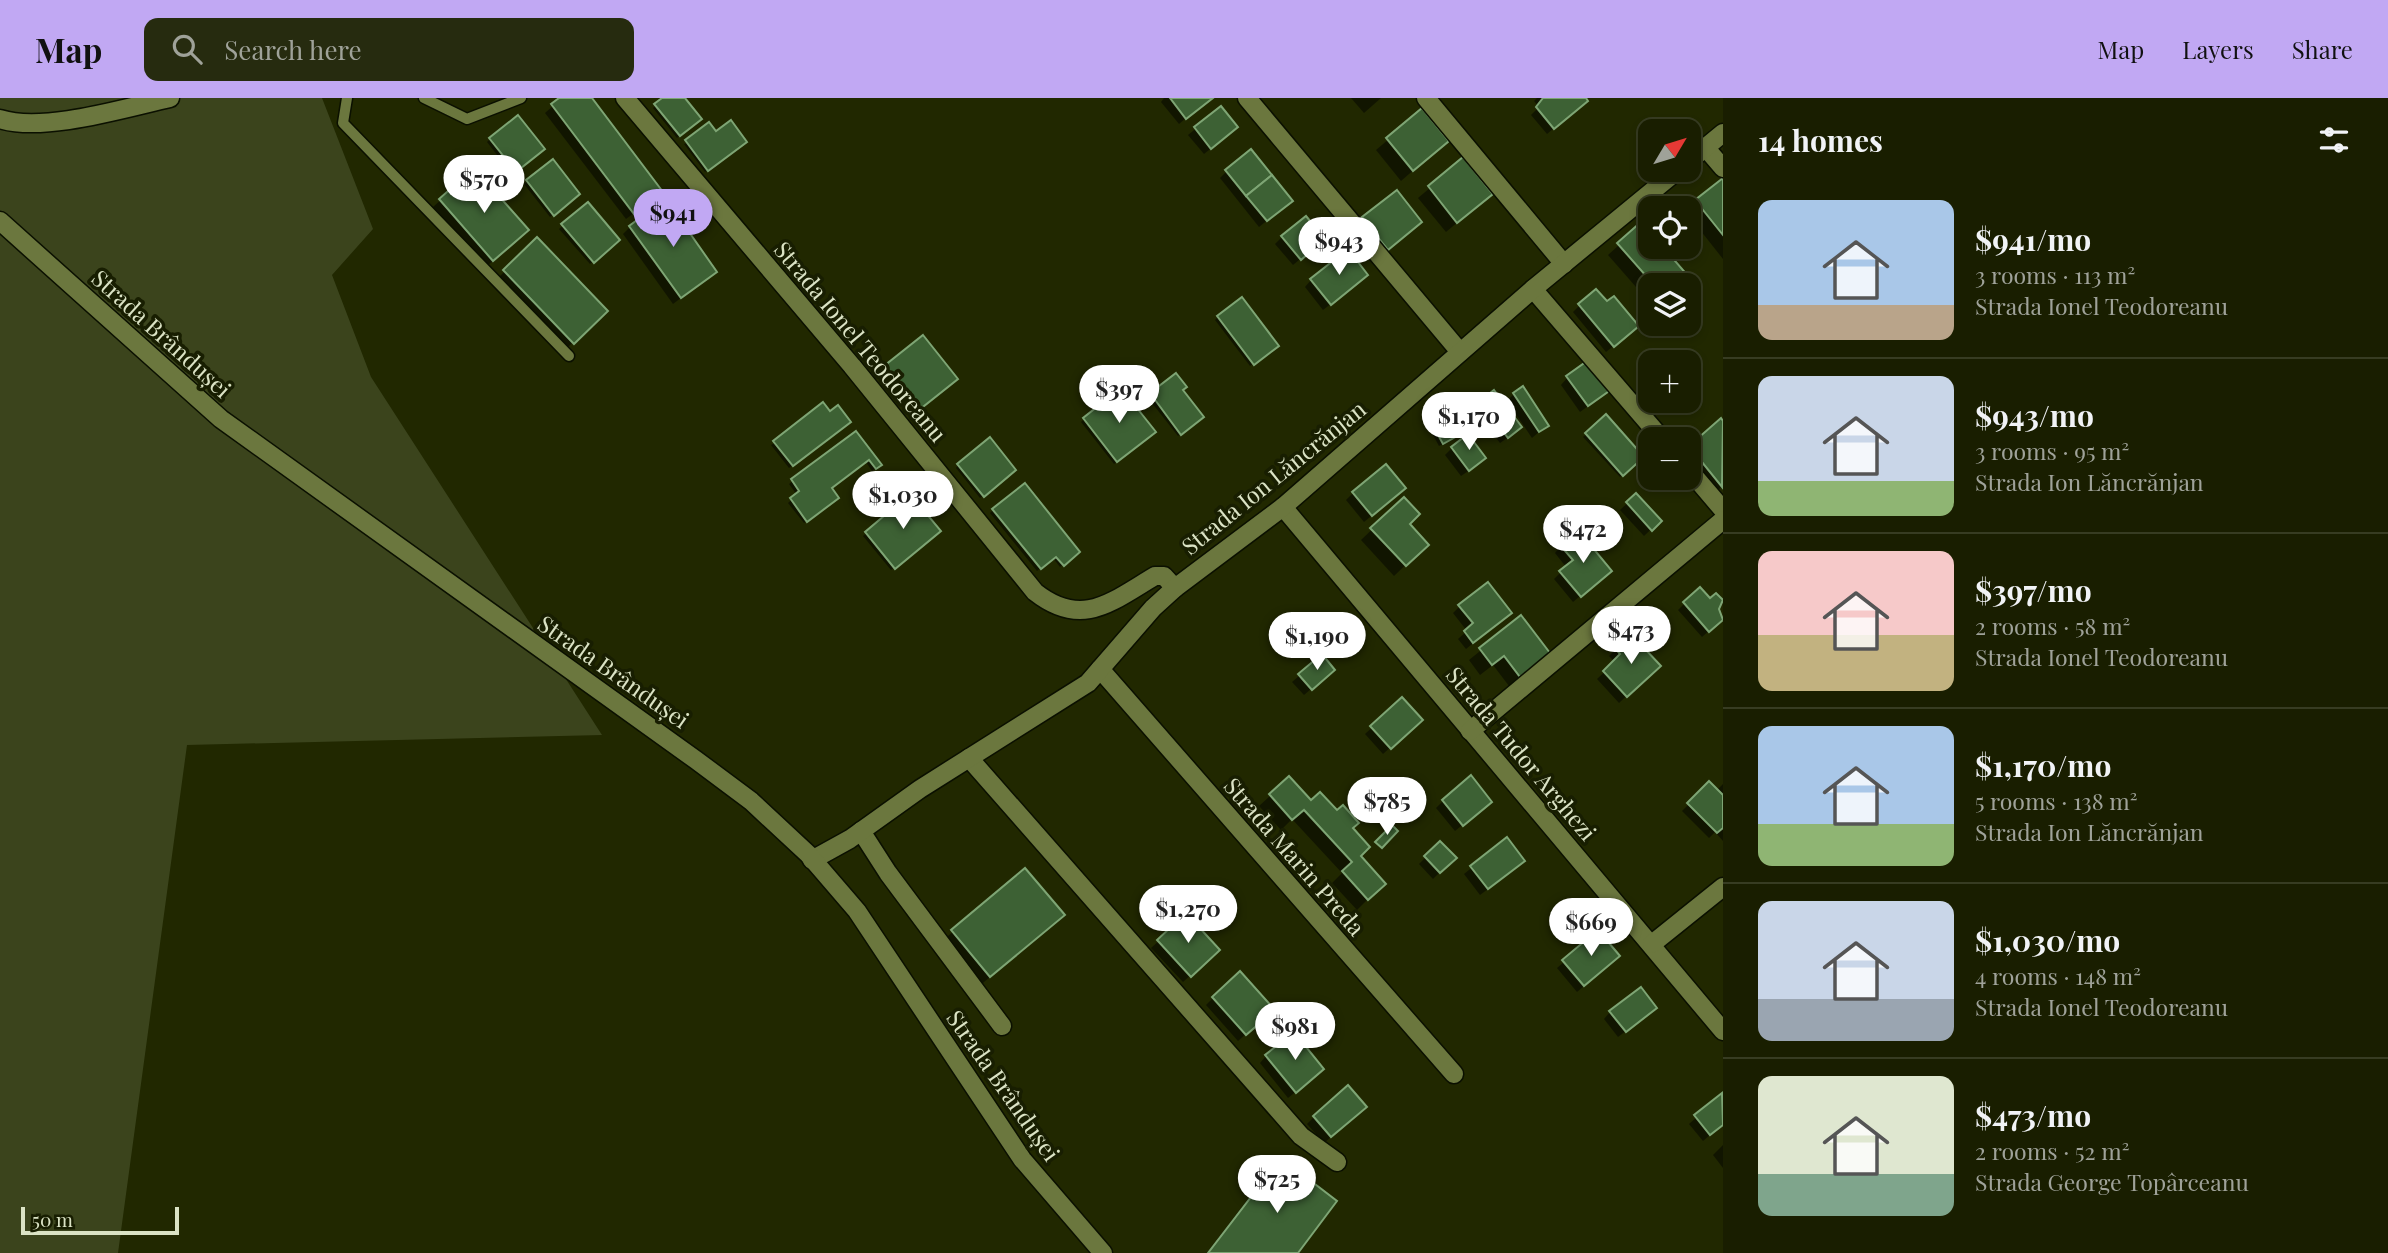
<!DOCTYPE html>
<meta charset="utf-8">
<style>
:root{--surface:#191e00;--page:#262b0f;--text:#f1f3f6;--muted:#9fa299;--line:#373c22;--accent:#c1a8f3}
body{margin:0;font-family:"Playfair Display",serif;background:var(--page);color:var(--text);height:100vh;display:flex;flex-direction:column;font-size:26px;white-space:nowrap}
*{box-sizing:border-box;margin:0}
p{font-size:23px;color:var(--muted)}
.icon{flex:none;width:38px;height:38px;fill:none;stroke:currentColor;stroke-width:2;stroke-linecap:round;stroke-linejoin:round}
.map{position:relative;flex:1;overflow:hidden}
.side{display:flex;flex-direction:column;background:var(--surface);width:665px}
.side>*{flex:none}
.needle{width:46px;rotate:52deg}
.fabs{position:absolute;left:1638px;top:21px;display:grid;gap:14px}
.fabs a{display:grid;place-items:center;width:63px;height:63px;border-radius:14px;background:var(--surface);box-shadow:0 4px 10px #0003,0 0 0 2px var(--line);font-size:35px}
.scale{position:absolute;left:21px;bottom:18px;width:158px;box-sizing:border-box;padding-left:7px;border:4px solid #dbe3c5;border-top:0;font-size:19px;line-height:24px;white-space:nowrap;color:#dbe3c5;-webkit-text-stroke:5px #181e01;paint-order:stroke}
.price{position:absolute;translate:-50% -60px;padding:0 16px;border-radius:24px;background:#fff;color:#222;font-size:23px;line-height:46px;filter:drop-shadow(0 2px 4px #0008)}
.price::after{content:'';position:absolute;left:50%;top:42px;width:21px;height:16px;margin-left:-10px;background:inherit;clip-path:polygon(0 0,100% 0,50% 100%)}
.price.active{background:var(--accent);color:#111}
ul{padding:0;list-style:none}
li{display:flex;align-items:center;gap:21px;height:175px;padding:0 35px}
li+li{border-top:2px solid var(--line)}
li span{display:grid;place-items:center;flex:none;width:196px;height:140px;border-radius:14px;color:#555}
li>.icon{margin-inline-start:auto}
span .icon{width:84px;height:84px;fill:#fffc;stroke-width:1}
li b{font-size:30px}
h2{display:flex;justify-content:space-between;align-items:center;height:84px;padding:0 35px;font-size:30px}
header{display:flex;align-items:center;gap:42px;box-sizing:border-box;height:98px;padding:0 35px;background:var(--accent);color:#111}
header strong{font-size:33px}
nav{display:flex;gap:38px;margin-inline-start:auto;font-size:24px}
.search{width:490px;height:63px;background:var(--page);display:flex;align-items:center;gap:18px;box-sizing:border-box;padding:0 24px;border-radius:14px;color:var(--muted);font-size:26px}
main{display:flex;flex:1;min-height:0}
.map>svg:first-child{display:block}
.green{fill:#3b441c}
.shadow{fill:#0007}
.building{fill:#3d6134;stroke:#7ea574;stroke-width:2}
.lines{fill:none;stroke-linecap:round;stroke-linejoin:round}
.lane-casing{stroke:#0b1000;stroke-width:13}
.street-casing{stroke:#0b1000;stroke-width:21}
.secondary-casing{stroke:#0b1000;stroke-width:21}
.lane{stroke:#6b773e;stroke-width:10}
.street{stroke:#6b773e;stroke-width:18}
.secondary{stroke:#6b773e;stroke-width:18}
.labels{text-anchor:middle;dominant-baseline:central;stroke-width:7;stroke-linejoin:round;paint-order:stroke}
.street-label{font-size:23px;fill:#dbe3c5;stroke:#181e01}
</style>
<header>
<strong>Map</strong>
<div class="search"><svg class="icon" aria-label="search" viewBox="0 0 24 24"><circle cx="10" cy="10" r="6"/><path d="M15 15l6 6"/></svg>Search here</div>
<nav><a>Map</a><a>Layers</a><a>Share</a></nav>
</header>
<main>
<div class="map">
<svg width="1723" height="1155" viewBox="0 0 1723 1155">
<rect width="100%" height="100%" fill="#212800"/>
<polygon class="green" points="0,0 322,0 373,131 332,177 371,279 602,637 187,647 118,1155 0,1155"/>
<g class="shadow">
<polygon points="562,0 590,0 654,100 626,121 545,15"/>
<polygon points="665,0 683,0 697,23 677,40 653,10"/>
<polygon points="1164,0 1210,0 1179,26 1161,4"/>
<polygon points="1351,0 1381,0 1364,15"/>
<polygon points="1537,0 1584,0 1579,9 1547,36 1531,17 1539,9 1534,3"/>
<polygon points="1221,10 1229,36 1204,56 1188,37"/>
<polygon points="1422,13 1447,43 1401,83 1376,52"/>
<polygon points="716,36 741,47 705,74 684,46"/>
<polygon points="490,41 540,54 512,76 487,44"/>
<polygon points="1463,62 1491,96 1446,134 1418,100"/>
<polygon points="552,64 575,99 550,119 524,86"/>
<polygon points="474,72 520,139 486,169 433,109"/>
<polygon points="1227,73 1284,109 1259,129 1220,80"/>
<polygon points="1722,83 1723,83 1723,161 1689,118 1689,111"/>
<polygon points="588,106 618,142 590,166 559,131"/>
<polygon points="1363,121 1413,131 1380,157 1357,127"/>
<polygon points="1641,127 1650,137 1650,149 1660,149 1699,193 1689,203 1689,187 1650,187 1650,205 1608,157"/>
<polygon points="630,129 715,174 673,206 623,136"/>
<polygon points="1282,139 1316,148 1293,167 1275,146"/>
<polygon points="537,142 605,213 566,251 498,180"/>
<polygon points="1311,182 1359,184 1323,212 1305,189"/>
<polygon points="1580,207 1630,235 1606,254 1573,214"/>
<polygon points="1218,219 1274,250 1250,268 1215,222"/>
<polygon points="923,239 953,284 915,314 882,272"/>
<polygon points="1176,277 1199,322 1178,338 1148,300"/>
<polygon points="1567,280 1603,297 1580,314 1561,287"/>
<polygon points="1514,296 1547,327 1532,340 1507,303"/>
<polygon points="1481,304 1513,336 1500,345 1474,311"/>
<polygon points="830,316 846,326 789,370 771,347"/>
<polygon points="1605,319 1642,359 1620,379 1583,339"/>
<polygon points="1084,321 1151,337 1114,366 1081,324"/>
<polygon points="1720,322 1723,326 1723,388 1710,398 1689,372 1689,348"/>
<polygon points="1447,325 1452,341 1439,348 1432,335"/>
<polygon points="855,335 876,370 872,373 866,364 830,391 834,403 804,425 788,405 797,397 789,386"/>
<polygon points="1452,350 1477,367 1461,378 1445,357"/>
<polygon points="958,367 1011,375 980,400 956,370"/>
<polygon points="1353,395 1397,397 1364,424 1346,402"/>
<polygon points="1636,397 1660,423 1644,438 1620,412"/>
<polygon points="910,399 938,433 891,472 863,438"/>
<polygon points="1404,401 1416,457 1394,478 1361,442"/>
<polygon points="993,412 1078,454 1060,469 1053,460 1037,473 990,415"/>
<polygon points="1561,448 1603,479 1573,504 1554,481 1566,469 1555,455"/>
<polygon points="1716,497 1723,505 1717,511 1723,520 1702,539 1678,512 1685,505 1710,503"/>
<polygon points="1460,508 1503,521 1466,551 1458,541 1467,533 1453,515"/>
<polygon points="1521,520 1548,555 1509,588 1493,567 1480,577 1469,562"/>
<polygon points="1630,538 1658,568 1619,605 1597,581 1615,564 1609,558"/>
<polygon points="1321,559 1326,578 1304,597 1292,584"/>
<polygon points="1402,602 1414,628 1383,656 1365,636"/>
<polygon points="1289,681 1311,705 1351,730 1373,796 1357,812 1332,785 1342,775 1292,721 1281,732 1259,708"/>
<polygon points="1709,686 1716,693 1723,686 1723,743 1715,734 1709,740 1682,713"/>
<polygon points="1443,703 1483,710 1455,733 1436,710"/>
<polygon points="1506,742 1516,770 1480,797 1464,776"/>
<polygon points="1440,745 1454,760 1433,781 1419,766"/>
<polygon points="1025,772 1052,828 978,889 941,844"/>
<polygon points="1186,818 1211,859 1183,884 1151,850"/>
<polygon points="1564,864 1611,865 1577,894 1557,870"/>
<polygon points="1213,900 1265,919 1238,943 1206,907"/>
<polygon points="1610,914 1648,916 1618,939 1604,921"/>
<polygon points="1266,958 1315,978 1288,1000 1260,965"/>
<polygon points="1722,997 1723,1026 1703,1043 1689,1026"/>
<polygon points="1358,1016 1324,1045 1307,1026 1314,1019"/>
<polygon points="1723,1047 1723,1070 1713,1057"/>
<polygon points="1282,1062 1295,1155 1207,1155 1267,1076"/>
</g>
<g class="building">
<polygon points="559,0 592,0 663,94 634,116 551,6"/>
<polygon points="662,0 685,0 702,21 680,38 654,6"/>
<polygon points="1170,0 1213,0 1186,21"/>
<polygon points="1543,0 1586,0 1588,3 1554,31 1536,9"/>
<polygon points="1221,8 1238,29 1211,51 1194,29"/>
<polygon points="1422,10 1449,43 1413,73 1386,40"/>
<polygon points="518,17 545,51 516,74 489,40"/>
<polygon points="731,22 747,44 708,73 685,42 709,24 716,33"/>
<polygon points="1251,51 1272,77 1246,98 1225,72"/>
<polygon points="1463,59 1493,96 1457,125 1428,88"/>
<polygon points="553,61 580,96 554,118 526,82"/>
<polygon points="474,70 529,132 493,163 439,101"/>
<polygon points="1272,77 1293,103 1267,123 1246,98"/>
<polygon points="1723,80 1723,137 1695,102"/>
<polygon points="1397,92 1422,124 1388,152 1362,119"/>
<polygon points="666,101 717,174 681,200 629,128"/>
<polygon points="588,104 620,142 594,165 561,126"/>
<polygon points="1306,118 1325,141 1301,162 1281,138"/>
<polygon points="1641,124 1650,135 1650,149 1663,149 1701,193 1689,204 1689,187 1654,187 1617,145"/>
<polygon points="537,139 608,213 574,246 503,172"/>
<polygon points="1348,151 1368,177 1331,207 1310,181"/>
<polygon points="1596,191 1607,203 1614,198 1639,228 1614,249 1578,206"/>
<polygon points="1242,199 1279,248 1254,267 1217,218"/>
<polygon points="923,237 958,281 919,312 884,268"/>
<polygon points="1590,261 1612,291 1588,308 1566,278"/>
<polygon points="1176,275 1187,289 1183,292 1204,319 1181,337 1150,295"/>
<polygon points="1523,288 1549,328 1539,334 1513,295"/>
<polygon points="1121,290 1156,334 1117,364 1083,320"/>
<polygon points="1494,292 1522,329 1508,340 1480,303"/>
<polygon points="823,304 830,313 838,307 851,324 793,368 773,343"/>
<polygon points="1606,316 1644,359 1623,378 1585,335"/>
<polygon points="1721,320 1723,323 1722,389 1689,348"/>
<polygon points="1448,322 1457,338 1443,346 1434,330"/>
<polygon points="856,333 882,367 876,371 869,362 832,390 839,400 807,424 790,400 799,393 791,381"/>
<polygon points="1468,336 1486,360 1469,373 1451,349"/>
<polygon points="990,339 1016,372 984,399 957,366"/>
<polygon points="1386,366 1406,390 1372,418 1352,394"/>
<polygon points="1025,385 1080,454 1064,468 1056,459 1041,471 992,411"/>
<polygon points="1636,395 1662,423 1652,433 1626,404"/>
<polygon points="910,396 941,433 895,471 865,434"/>
<polygon points="1404,399 1420,416 1410,426 1429,447 1406,468 1370,430"/>
<polygon points="1578,432 1612,473 1581,499 1559,473 1573,462 1560,447"/>
<polygon points="1488,484 1512,515 1473,545 1464,533 1473,525 1458,507"/>
<polygon points="1700,489 1710,500 1716,495 1723,502 1719,511 1723,522 1709,534 1683,504"/>
<polygon points="1521,517 1550,555 1520,579 1504,558 1492,567 1479,550"/>
<polygon points="1630,535 1661,568 1627,599 1603,573 1620,556 1615,550"/>
<polygon points="1322,556 1335,572 1312,592 1298,576"/>
<polygon points="1402,599 1423,622 1391,651 1370,628"/>
<polygon points="1471,677 1492,704 1463,728 1442,702"/>
<polygon points="1289,678 1311,702 1320,694 1337,712 1343,707 1359,725 1353,730 1370,749 1361,758 1386,786 1368,802 1342,773 1352,764 1304,712 1292,722 1269,696"/>
<polygon points="1709,683 1723,697 1723,730 1717,735 1687,705"/>
<polygon points="1392,727 1398,733 1382,750 1375,744"/>
<polygon points="1507,739 1525,763 1488,791 1470,768"/>
<polygon points="1440,743 1457,760 1440,775 1424,758"/>
<polygon points="1025,770 1065,817 990,879 951,832"/>
<polygon points="1186,815 1220,852 1191,879 1157,842"/>
<polygon points="1598,832 1620,858 1584,888 1562,862"/>
<polygon points="1240,873 1275,912 1246,937 1212,899"/>
<polygon points="1641,889 1657,910 1626,934 1609,913"/>
<polygon points="1294,934 1324,971 1296,995 1265,957"/>
<polygon points="1348,987 1367,1009 1331,1039 1313,1018"/>
<polygon points="1722,995 1723,1027 1710,1037 1694,1017"/>
<polygon points="1281,1060 1337,1103 1298,1155 1208,1155"/>
</g>
<g class="lines">
<g class="lane-casing">
<g id="lane">
<polyline points="347,0 343,25 569,258"/>
<polyline points="424,0 467,21 521,0"/>
</g>
</g>
<g class="street-casing">
<g id="street">
<path d="M625,0L852,268L1035,494C1082,531 1111,504 1155,478H1164L1175,490"/>
<polyline points="1247,0 1460,254"/>
<polyline points="1426,0 1564,166"/>
<path d="M0,21C43,35 125,10 170,0"/>
<polyline points="1705,49 1723,70"/>
<polyline points="1689,63 1723,35"/>
<polyline points="1533,191 1662,341"/>
<polyline points="1689,372 1723,412"/>
<polyline points="1283,409 1723,933"/>
<polyline points="1100,571 1454,976"/>
<polyline points="1470,633 1723,422"/>
<polyline points="969,660 1301,1038 1337,1064"/>
<polyline points="861,733 888,775 1002,928"/>
<polyline points="812,762 850,741 920,691 1088,585 1153,510 1175,490 1283,409 1533,191 1678,72"/>
<polyline points="1652,846 1723,789"/>
</g>
</g>
<g class="secondary-casing">
<polyline id="secondary" points="0,123 221,321 696,662 751,703 808,756 857,813 1022,1061 1103,1155"/>
</g>
<use href="#lane" class="lane"/>
<use href="#street" class="street"/>
<use href="#secondary" class="secondary"/>
</g>
<g class="labels">
<g class="street-label">
<text transform="translate(162 235) rotate(42)">Strada Brândușei</text>
<text transform="translate(861 243) rotate(50)">Strada Ionel Teodoreanu</text>
<text transform="translate(1273 379) rotate(-39)">Strada Ion Lăncrănjan</text>
<text transform="translate(614 573) rotate(35)">Strada Brândușei</text>
<text transform="translate(1522 655) rotate(50)">Strada Tudor Arghezi</text>
<text transform="translate(1295 758) rotate(49)">Strada Marin Preda</text>
<text transform="translate(1004 987) rotate(55)">Strada Brândușei</text>
</g>
</g>
</svg>
<div class="fabs">
<a><svg class="needle" viewBox="-14 -14 28 28"><path d="M0-13l5 13h-10z" fill="#e53935"/><path d="M0 13l5-13h-10z" fill="#9fa299"/></svg></a>
<a><svg class="icon" aria-label="locate" viewBox="0 0 24 24"><circle cx="12" cy="12" r="6"/><path d="M12 2v4M12 18v4M2 12h4M18 12h4"/></svg></a>
<a><svg class="icon" aria-label="layers" viewBox="0 0 24 24"><path d="M12 4l9 5-9 5-9-5zM3 14l9 5 9-5"/></svg></a>
<a>+</a>
<a>−</a>
</div>
<div class="scale">50 m</div>
<b class="price" style="left:484px;top:117px">$570</b>
<b class="price active" style="left:673px;top:151px">$941</b>
<b class="price" style="left:1339px;top:179px">$943</b>
<b class="price" style="left:1119px;top:327px">$397</b>
<b class="price" style="left:1469px;top:354px">$1,170</b>
<b class="price" style="left:903px;top:433px">$1,030</b>
<b class="price" style="left:1583px;top:467px">$472</b>
<b class="price" style="left:1631px;top:568px">$473</b>
<b class="price" style="left:1317px;top:574px">$1,190</b>
<b class="price" style="left:1387px;top:739px">$785</b>
<b class="price" style="left:1188px;top:847px">$1,270</b>
<b class="price" style="left:1591px;top:860px">$669</b>
<b class="price" style="left:1295px;top:964px">$981</b>
<b class="price" style="left:1277px;top:1117px">$725</b>
</div>
<section class="side">
<h2>14 homes<svg class="icon" aria-label="filters" viewBox="0 0 24 24"><path d="M4 7h16M4 17h16"/><circle cx="9" cy="7" r="2"/><circle cx="15" cy="17" r="2"/></svg></h2>
<ul>
<li><span style="background:linear-gradient(#a9c7e8 75%,#b9a48a 0)"><svg class="icon" aria-label="home" viewBox="0 0 24 24"><path d="M3 11l9-7 9 7M6 9v11h12V9"/></svg></span><div><b>$941/mo</b><p>3 rooms · 113 m²</p><p>Strada Ionel Teodoreanu</p></div></li>
<li><span style="background:linear-gradient(#c9d6e8 75%,#8fb573 0)"><svg class="icon" aria-label="home" viewBox="0 0 24 24"><path d="M3 11l9-7 9 7M6 9v11h12V9"/></svg></span><div><b>$943/mo</b><p>3 rooms · 95 m²</p><p>Strada Ion Lăncrănjan</p></div></li>
<li><span style="background:linear-gradient(#f6c9c9 60%,#c2b280 0)"><svg class="icon" aria-label="home" viewBox="0 0 24 24"><path d="M3 11l9-7 9 7M6 9v11h12V9"/></svg></span><div><b>$397/mo</b><p>2 rooms · 58 m²</p><p>Strada Ionel Teodoreanu</p></div></li>
<li><span style="background:linear-gradient(#a9c7e8 70%,#8fb573 0)"><svg class="icon" aria-label="home" viewBox="0 0 24 24"><path d="M3 11l9-7 9 7M6 9v11h12V9"/></svg></span><div><b>$1,170/mo</b><p>5 rooms · 138 m²</p><p>Strada Ion Lăncrănjan</p></div></li>
<li><span style="background:linear-gradient(#c9d6e8 70%,#9aa5b1 0)"><svg class="icon" aria-label="home" viewBox="0 0 24 24"><path d="M3 11l9-7 9 7M6 9v11h12V9"/></svg></span><div><b>$1,030/mo</b><p>4 rooms · 148 m²</p><p>Strada Ionel Teodoreanu</p></div></li>
<li><span style="background:linear-gradient(#dfe7d0 70%,#7fa58c 0)"><svg class="icon" aria-label="home" viewBox="0 0 24 24"><path d="M3 11l9-7 9 7M6 9v11h12V9"/></svg></span><div><b>$473/mo</b><p>2 rooms · 52 m²</p><p>Strada George Topârceanu</p></div></li>
</ul>
</section>
</main>
